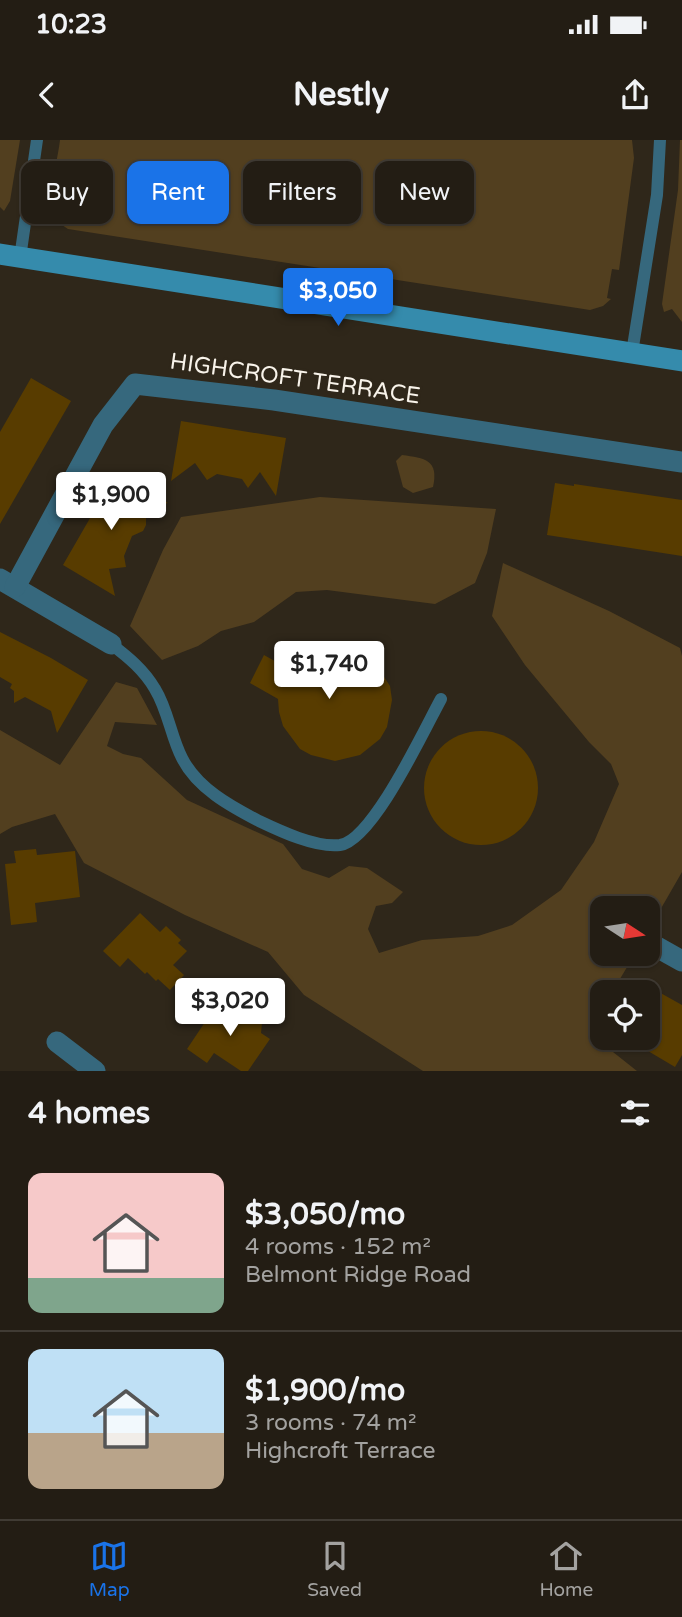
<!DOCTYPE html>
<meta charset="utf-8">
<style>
:root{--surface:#231d14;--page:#2b261d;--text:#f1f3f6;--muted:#a3a2a0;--line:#403b34;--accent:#1a73e8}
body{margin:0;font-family:"Varela Round",sans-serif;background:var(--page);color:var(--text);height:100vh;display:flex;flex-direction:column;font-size:26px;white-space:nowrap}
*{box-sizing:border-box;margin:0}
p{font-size:23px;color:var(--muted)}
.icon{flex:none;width:38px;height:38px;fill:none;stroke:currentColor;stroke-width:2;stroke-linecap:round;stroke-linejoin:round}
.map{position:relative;height:931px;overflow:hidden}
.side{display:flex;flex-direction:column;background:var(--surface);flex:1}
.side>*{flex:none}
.top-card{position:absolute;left:21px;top:21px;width:640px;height:63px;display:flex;gap:14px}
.needle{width:46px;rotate:102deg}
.tools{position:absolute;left:590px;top:756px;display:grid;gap:14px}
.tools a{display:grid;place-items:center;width:70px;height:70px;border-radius:14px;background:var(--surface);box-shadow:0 2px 5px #0004,0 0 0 2px var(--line);font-size:35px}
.price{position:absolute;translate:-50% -60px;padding:0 16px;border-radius:7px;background:#fff;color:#222;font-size:23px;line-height:46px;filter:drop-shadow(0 2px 4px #0008)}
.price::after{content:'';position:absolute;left:50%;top:42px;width:21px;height:16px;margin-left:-10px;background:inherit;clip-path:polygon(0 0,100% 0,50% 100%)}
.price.selected{background:var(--accent);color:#fff}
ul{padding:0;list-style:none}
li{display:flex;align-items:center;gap:21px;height:175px;padding:0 28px}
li+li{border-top:2px solid var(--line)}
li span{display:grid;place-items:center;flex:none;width:196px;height:140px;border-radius:14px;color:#555}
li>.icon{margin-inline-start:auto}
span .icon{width:84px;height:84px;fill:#fffc;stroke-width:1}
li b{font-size:30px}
h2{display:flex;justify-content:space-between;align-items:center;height:84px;padding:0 28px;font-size:30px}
.pill{padding:0 24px;border-radius:14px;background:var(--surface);box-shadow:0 2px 5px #0004,0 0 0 2px var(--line);font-size:24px;line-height:63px}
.pill.selected{background:var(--accent);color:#fff}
.status{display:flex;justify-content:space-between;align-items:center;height:49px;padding:0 35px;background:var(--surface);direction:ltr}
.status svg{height:19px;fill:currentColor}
header{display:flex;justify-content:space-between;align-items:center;height:91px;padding:0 28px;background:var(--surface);font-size:32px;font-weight:700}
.tab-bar{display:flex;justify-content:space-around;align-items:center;height:98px;border-top:2px solid var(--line);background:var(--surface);font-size:19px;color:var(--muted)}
.tab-bar a{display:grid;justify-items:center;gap:4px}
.tab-bar .selected{color:var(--accent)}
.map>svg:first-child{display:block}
.green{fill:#523f1f}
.building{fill:#583c00}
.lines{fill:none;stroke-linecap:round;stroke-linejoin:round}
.lane{stroke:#36687d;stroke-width:12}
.street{stroke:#36687d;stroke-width:21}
.secondary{stroke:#358bac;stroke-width:21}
.labels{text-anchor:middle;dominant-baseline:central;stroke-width:5;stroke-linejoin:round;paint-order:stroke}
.street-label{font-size:23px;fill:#f8f3ea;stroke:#2f271a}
</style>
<div class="status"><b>10:23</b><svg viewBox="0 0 49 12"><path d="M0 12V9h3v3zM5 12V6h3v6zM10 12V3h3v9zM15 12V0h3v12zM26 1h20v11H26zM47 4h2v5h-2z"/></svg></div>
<header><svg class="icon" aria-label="back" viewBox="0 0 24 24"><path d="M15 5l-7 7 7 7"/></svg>Nestly<svg class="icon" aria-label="share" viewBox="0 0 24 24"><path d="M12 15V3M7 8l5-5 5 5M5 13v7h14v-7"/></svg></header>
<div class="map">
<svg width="682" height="931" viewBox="0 0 682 931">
<rect width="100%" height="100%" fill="#2f271a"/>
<g class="green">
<polygon points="0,0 20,0 10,61 4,71 0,67"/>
<path d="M60,0H632L634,18L619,130L612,129L607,158L611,159L603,166L590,170L68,89C41,73 57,27 60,0Z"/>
<polygon points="680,0 682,0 682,182 672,169 664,172 662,164 678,50"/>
<path d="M402,315C425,318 439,320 433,347L413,353L403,347L396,321Z"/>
<polygon points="320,357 496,369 487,413 475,443 435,464 327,450 296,452 254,482 221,491 198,506 162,520 130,486 163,410 181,377"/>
<polygon points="503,423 609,471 680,508 682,516 682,732 648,791 648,768 602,768 602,814 635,814 612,852 602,852 602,870 589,893 637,931 423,931 304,855 268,812 185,775 84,723 55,674 12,687 0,694 0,590 60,625 116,542 137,548 157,585 115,582 107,606 123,614 141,618 187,660 283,704 302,729 329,738 349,726 367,728 403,752 392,763 376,766 368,789 379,813 422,800 478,796 512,785 561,750 594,702 619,644 611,624 589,602 525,525 492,476"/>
</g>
<g class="building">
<polygon points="31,238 71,261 0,384 0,292"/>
<polygon points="181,281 286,298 276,356 260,332 248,348 242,339 217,334 207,340 195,323 171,341"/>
<polygon points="116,333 168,363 146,368 146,385 143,391 132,396 124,416 126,427 109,429 115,456 63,425"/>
<polygon points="555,343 574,346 574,344 682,360 682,416 547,395"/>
<polygon points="0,492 51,518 88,540 57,593 51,571 25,557 14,563 14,551 10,548 12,544 0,537"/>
<polygon points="337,506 351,508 375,523 390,546 392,560 387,587 380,599 360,615 335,621 311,615 300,609 283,586 279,572 278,559 250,543 264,515 289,529 309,512 323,507"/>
<circle cx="481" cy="648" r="57"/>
<polygon points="36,709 37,715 75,711 80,757 35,763 37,782 11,785 5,724 16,723 14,711"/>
<polygon points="140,773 160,792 166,786 181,800 178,803 187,811 173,825 184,835 170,850 158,839 156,841 147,832 145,834 128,818 120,827 103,811"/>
<polygon points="648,846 682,865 682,915 675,927 648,911"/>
<polygon points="219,861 243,878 252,876 262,883 261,893 270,899 248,931 241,931 214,913 207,923 187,909"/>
</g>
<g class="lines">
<g class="lane">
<polyline points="20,118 37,0"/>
<polyline points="632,213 657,55 660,0"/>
<path d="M111,504C128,517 144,530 155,549C168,570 171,597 182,618C197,648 230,666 259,681C280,691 316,708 340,705C373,700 424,590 441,559"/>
</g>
<g class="street">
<polyline points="0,439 111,504"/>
<polyline points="15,447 103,285 135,244 274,260 682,322"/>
<polyline points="648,802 682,821"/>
<polyline points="57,902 95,931"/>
</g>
<polyline class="secondary" points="0,114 682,221"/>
</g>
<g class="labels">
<g class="street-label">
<text transform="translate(295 239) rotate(8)">HIGHCROFT TERRACE</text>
</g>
</g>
</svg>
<div class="tools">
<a><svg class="needle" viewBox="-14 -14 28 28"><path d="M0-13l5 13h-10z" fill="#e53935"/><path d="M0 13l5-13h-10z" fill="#a3a2a0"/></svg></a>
<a><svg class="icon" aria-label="locate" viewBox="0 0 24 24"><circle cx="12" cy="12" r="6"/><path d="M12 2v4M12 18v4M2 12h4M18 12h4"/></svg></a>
</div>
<b class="price selected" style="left:338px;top:188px">$3,050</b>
<b class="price" style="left:111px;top:392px">$1,900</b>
<b class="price" style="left:329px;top:561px">$1,740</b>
<b class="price" style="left:230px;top:898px">$3,020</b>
<div class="top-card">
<a class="pill">Buy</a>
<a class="pill selected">Rent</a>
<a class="pill">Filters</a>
<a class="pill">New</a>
</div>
</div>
<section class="side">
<h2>4 homes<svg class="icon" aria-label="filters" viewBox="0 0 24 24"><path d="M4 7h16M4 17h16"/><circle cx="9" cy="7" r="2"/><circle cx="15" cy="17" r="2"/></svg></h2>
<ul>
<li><span style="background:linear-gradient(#f6c9c9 75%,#7fa58c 0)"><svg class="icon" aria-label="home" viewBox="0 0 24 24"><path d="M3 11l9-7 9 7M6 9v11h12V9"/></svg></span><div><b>$3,050/mo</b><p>4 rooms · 152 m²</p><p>Belmont Ridge Road</p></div></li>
<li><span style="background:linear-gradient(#bfe0f5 60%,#b9a48a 0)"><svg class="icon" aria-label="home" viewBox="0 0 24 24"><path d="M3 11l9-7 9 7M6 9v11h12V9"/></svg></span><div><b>$1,900/mo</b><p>3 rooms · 74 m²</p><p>Highcroft Terrace</p></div></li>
</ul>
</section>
<nav class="tab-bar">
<a class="selected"><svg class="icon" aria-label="map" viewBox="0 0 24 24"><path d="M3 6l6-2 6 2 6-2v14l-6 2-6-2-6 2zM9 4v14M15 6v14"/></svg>Map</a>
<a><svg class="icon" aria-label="saved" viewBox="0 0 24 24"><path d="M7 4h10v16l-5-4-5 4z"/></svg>Saved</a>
<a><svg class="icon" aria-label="home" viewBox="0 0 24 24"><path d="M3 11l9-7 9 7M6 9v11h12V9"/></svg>Home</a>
</nav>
